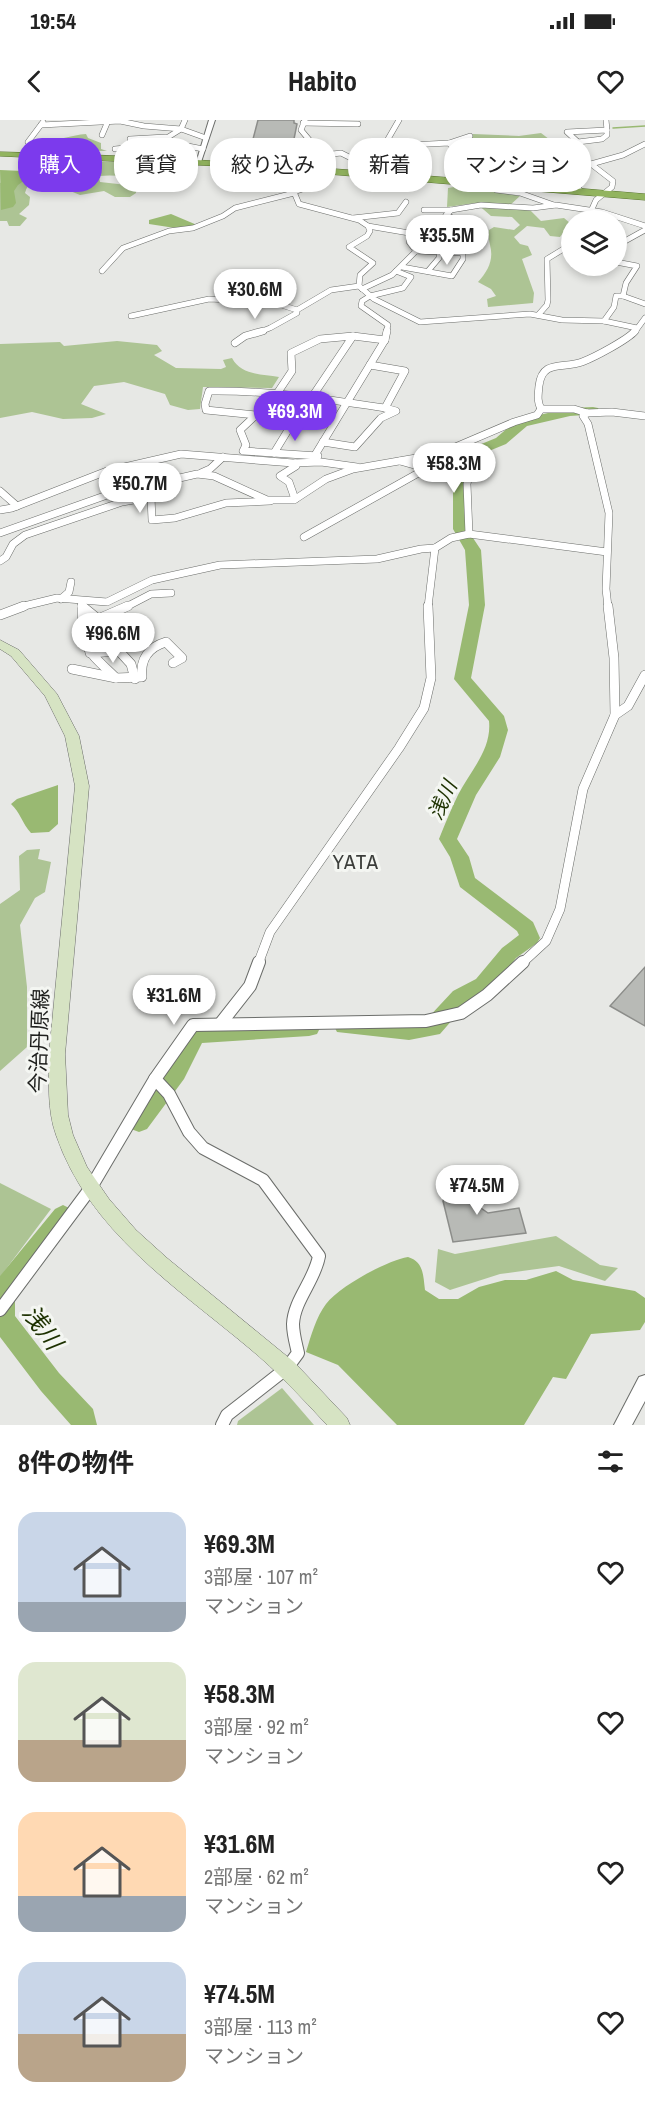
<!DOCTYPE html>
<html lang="ja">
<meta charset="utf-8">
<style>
:root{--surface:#fff;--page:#f2f2f2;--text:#222;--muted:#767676;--accent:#7c3aed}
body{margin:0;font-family:"Archivo Narrow","Noto Sans JP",sans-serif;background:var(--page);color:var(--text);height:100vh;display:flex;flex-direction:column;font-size:22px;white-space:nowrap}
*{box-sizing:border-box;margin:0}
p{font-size:20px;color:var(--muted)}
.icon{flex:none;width:33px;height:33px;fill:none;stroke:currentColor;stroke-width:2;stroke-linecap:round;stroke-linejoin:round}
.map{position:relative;height:1305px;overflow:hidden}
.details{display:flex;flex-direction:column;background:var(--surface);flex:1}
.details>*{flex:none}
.banner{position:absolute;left:18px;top:18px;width:609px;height:54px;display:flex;gap:12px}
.tools{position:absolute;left:561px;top:90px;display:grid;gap:12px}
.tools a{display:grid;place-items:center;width:66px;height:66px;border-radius:50%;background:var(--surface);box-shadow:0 3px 9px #0003;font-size:30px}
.price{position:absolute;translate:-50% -51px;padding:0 14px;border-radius:21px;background:#fff;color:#222;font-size:20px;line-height:39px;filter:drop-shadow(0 2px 3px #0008)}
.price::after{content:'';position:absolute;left:50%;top:36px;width:18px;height:14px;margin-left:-9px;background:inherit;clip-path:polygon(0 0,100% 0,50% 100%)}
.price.selected{background:var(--accent);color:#fff}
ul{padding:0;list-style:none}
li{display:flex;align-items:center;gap:18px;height:150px;padding:0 18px}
li span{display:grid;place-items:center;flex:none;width:168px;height:120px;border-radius:18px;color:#555}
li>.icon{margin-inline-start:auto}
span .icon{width:72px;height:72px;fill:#fffc;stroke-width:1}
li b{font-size:26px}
h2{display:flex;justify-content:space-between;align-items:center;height:72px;padding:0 18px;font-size:26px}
.tag{padding:0 21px;border-radius:24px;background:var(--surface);box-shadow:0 3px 9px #0003;font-size:21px;line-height:54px}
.tag.selected{background:var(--accent);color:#fff}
.status{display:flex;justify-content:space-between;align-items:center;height:42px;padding:0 30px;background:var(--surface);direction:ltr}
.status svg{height:16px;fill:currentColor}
header{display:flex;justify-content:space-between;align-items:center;height:78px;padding:0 18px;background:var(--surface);font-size:27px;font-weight:700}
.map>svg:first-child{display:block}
.green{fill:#adc494}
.water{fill:#99b972}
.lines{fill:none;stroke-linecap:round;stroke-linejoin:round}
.stream{stroke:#99b972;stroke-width:1.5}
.river{fill:#99b972;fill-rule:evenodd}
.building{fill:#b8bab6;stroke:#8c8d8a;stroke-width:1.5}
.minor-far3-casing{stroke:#6b6d6a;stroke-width:6}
.minor-far2-casing{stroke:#6b6d6a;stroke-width:8}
.minor-far1-casing{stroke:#6b6d6a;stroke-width:10}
.minor-casing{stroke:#6b6d6a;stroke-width:14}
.tertiary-casing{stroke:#6b6d6a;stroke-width:2}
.secondary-casing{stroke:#6b6d6a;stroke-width:1}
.trunk-casing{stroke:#58742e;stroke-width:1}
.minor-far3{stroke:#fff;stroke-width:5}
.minor-far2{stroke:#fff;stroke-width:7}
.minor-far1{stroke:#fff;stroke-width:9}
.minor{stroke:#fff;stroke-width:12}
.tertiary{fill:#fff;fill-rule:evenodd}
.secondary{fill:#d6e3c3;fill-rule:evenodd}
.trunk{fill:#92b45f;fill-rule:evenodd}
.labels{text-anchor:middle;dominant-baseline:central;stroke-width:6;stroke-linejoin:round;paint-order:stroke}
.water-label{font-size:20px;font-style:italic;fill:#1d3100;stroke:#f4f6f2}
.quarter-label{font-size:21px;letter-spacing:1.5px;fill:#3c3e3b;stroke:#f4f6f2}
.near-street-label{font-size:21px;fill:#1f201e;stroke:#f4f6f2}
.near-water-label{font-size:24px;font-style:italic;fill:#1d3100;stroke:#f4f6f2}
</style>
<div class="status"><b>19:54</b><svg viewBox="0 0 49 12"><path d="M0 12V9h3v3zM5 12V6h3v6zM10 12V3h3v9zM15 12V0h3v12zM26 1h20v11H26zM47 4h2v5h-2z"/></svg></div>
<header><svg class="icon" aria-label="back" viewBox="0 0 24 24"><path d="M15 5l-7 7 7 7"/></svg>Habito<svg class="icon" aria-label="heart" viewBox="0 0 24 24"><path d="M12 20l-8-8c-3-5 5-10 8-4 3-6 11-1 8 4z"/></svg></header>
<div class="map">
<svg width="645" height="1305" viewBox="0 0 645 1305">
<rect width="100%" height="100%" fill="#e7e8e5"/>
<g class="green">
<polygon points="541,13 566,32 529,42 508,41 490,44 460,27 461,23 472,17 473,14 519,16"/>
<path d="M86,14L88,18L101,23V29L107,31L41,30L49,26L47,21C61,20 71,15 86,14Z"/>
<path d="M80,41L117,42L150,57C133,58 116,54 99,56L100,62L136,66V73L130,77H115L104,71L80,75L63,68L59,59C45,55 29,57 25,73L30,77L29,85L19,94L27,98L20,106H9L7,101H0V63L42,52L44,44Z"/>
<path d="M460,66L520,76L508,87L530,90L541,101L564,98L570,103L560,117L550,116L544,108L527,106L514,117L520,124L528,126L532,135L522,139L534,173L533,183L488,187L487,179L496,176L491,169L478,162C488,151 494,140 490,125C489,119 488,116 489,110L494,107L514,110L520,105L512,97L491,96L476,83L447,87L448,68Z"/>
<path d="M117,221L157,225L162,231L154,235L176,248L221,249L226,247L223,240L232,238C241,255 261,254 279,257L272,268L203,267L200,289L188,290L170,285L165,274L124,262L94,266L81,284L106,294L92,298L63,299L32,292L0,298V224L60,222L64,226Z"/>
<polygon points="40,729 38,739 51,742 45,772 35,778 20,805 27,867 27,927 0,951 0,784 20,770 19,736 27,730"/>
<polygon points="0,1063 51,1089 0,1157"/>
<polygon points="556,1116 600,1145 618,1148 605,1161 559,1146 500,1154 450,1170 435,1162 438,1129 455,1134"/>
<polygon points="282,1268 314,1305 237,1305 238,1301"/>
</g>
<g class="water">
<polygon points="0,50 23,51 32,55 18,65 14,71 16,83 13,87 1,90"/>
<polygon points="171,94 197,105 175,108 149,104 149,100"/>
<path d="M58,665V704L49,712L31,713C22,703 20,692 11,684L17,679Z"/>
<path d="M408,1137C424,1142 423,1155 425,1170L439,1179H458L479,1167L505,1160H526L556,1151L573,1160L635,1171L645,1178V1202L640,1210L591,1214L566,1259L553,1257L524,1305H397L338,1245L306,1232C311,1216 316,1197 326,1184C340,1166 386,1141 408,1137Z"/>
</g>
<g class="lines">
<polyline class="stream" points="613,8 645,6"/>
<g class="river">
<path d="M593,287L598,288L600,291L598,294L570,296L527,306L506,324L484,333L471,347L467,363V409L481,430L485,485L471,558L504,596L508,610L500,637L476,675L457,719L469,737L475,758L533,802L540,818L537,823L516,838L490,871L467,883L440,914L409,920L337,912L334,906L337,900L345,898L409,902L426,900L453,871L476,859L502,828L519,815L517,811L460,767L450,737L439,719C445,704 451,689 458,675C470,651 492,630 489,601L454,559L469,485L465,430L453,409V363L457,346L474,327L496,318L517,300L570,288Z"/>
<polygon points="309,900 317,902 320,908 317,914 309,916 202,923 184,959 147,1009 139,1012 131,1009 128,1002 131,995 168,947 184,913 198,906"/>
<polygon points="63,1085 71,1089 75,1096 15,1175 15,1196 59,1253 93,1289 97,1305 71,1305 41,1271 0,1217 0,1156 55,1089"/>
</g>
</g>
<g class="building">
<polygon points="258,0 294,0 294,3 297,4 294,19 291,19 289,31 284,31 284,35 254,34 257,21 253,19"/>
<polygon points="645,847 645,906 610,886"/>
<polygon points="464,1052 471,1081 488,1093 519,1088 526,1113 453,1122 443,1081 457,1053"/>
</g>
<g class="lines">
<g class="minor-far3-casing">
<g id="minor-far3">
<polyline points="305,0 301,10 332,47 320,63 294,72 299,84 359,100 368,106 415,114"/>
<polyline points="399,0 388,19 390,26 449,23 456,31 499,56 493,67 496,70 520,73 554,85"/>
<polyline points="606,0 607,10"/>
<polyline points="303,3 358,4"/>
<polyline points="41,5 120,1 144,6 181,9 206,18"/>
<polygon points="607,10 607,15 602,19 578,22 567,12"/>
<polyline points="102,15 108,1"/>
<polyline points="130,19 166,17"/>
<polyline points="163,21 203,29"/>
<polyline points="449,23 470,16"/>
<polyline points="407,26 422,55"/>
<polyline points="115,29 155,25"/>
<polyline points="35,35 38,29 28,22 43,2"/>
<polyline points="324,35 341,33 349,37"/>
<polyline points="133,39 181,9 185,0"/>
<polyline points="579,69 553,55 591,44"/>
<polyline points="451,90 481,85 533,88 556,85 602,92 645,106"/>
<polyline points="353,98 398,93 406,82"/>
<polyline points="587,100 596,80 612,67 613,61 591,44 623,35 645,24"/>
<polyline points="368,106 370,111 367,116 349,127 373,143 360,155 359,166 374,179 420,202 530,194 562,200 604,201 637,208"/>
<polyline points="616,126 645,110"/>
<polyline points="416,131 409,122 411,118 442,100 451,90 424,90"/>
<polyline points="416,131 440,132"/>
<polyline points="616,142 637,146 626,163 623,176 645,184"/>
<polyline points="402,147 452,156 463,139 463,106 461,102 446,95"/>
<polyline points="102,151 123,128 169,111 193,108 223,96 235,88 294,73"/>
<polyline points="428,151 439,138 440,132 463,133"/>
<polyline points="362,169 392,155 416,131"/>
<polyline points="539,194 547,185 548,180 547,139 570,125 572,120"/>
<polyline points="131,196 209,179 272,182 297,190"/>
<polyline points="604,201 614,187 616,176 623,176"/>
<polyline points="257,213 270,208 297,193 297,190 331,170 359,166"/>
<polyline points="386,213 388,205 361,186 362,181 370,176 403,168 411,157 396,151"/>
<polyline points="634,213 645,198"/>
</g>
</g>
<g class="minor-far2-casing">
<g id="minor-far2">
<polyline points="353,216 385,220"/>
<polyline points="235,223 245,216 263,211"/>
<polyline points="278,272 292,251 291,233 320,219 353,216 312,277"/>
<path d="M541,289C537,281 538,276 539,266C542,239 563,249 582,242C595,237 627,220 635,211"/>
<polyline points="587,293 583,296 588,304 609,393 606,469 608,487"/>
<polyline points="256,295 240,310 246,325 243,331 318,336"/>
<path d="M334,303L270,293L256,295L206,290L205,284L209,271C268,270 326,279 385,288L405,251L370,245"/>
<polyline points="323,322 355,327 381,298 396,291 385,288"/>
<polyline points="274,333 296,297"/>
<polyline points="439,334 471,344 467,364 469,414"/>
<polyline points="315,335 385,220 387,211"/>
<polyline points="295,343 296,346 280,356 289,362 295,379"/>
<polyline points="201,353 210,349 223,337"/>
<polyline points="0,371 17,386"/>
<polyline points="0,390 12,388 107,351 181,334 293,343 321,342 357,347"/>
<polyline points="0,413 110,374 197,354 214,356 267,380 294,380 326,359 353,349 439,334 514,302 537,295 541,289 574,289 587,293 612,292 645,296"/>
<polyline points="304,417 422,351 421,347 400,341"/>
<polyline points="0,441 6,437 13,424 25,415 122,382 151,377 152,400 175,398 226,383 270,381"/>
<polyline points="61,479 69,472 71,462"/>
<polyline points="82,482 82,487"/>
<polyline points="20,487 57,478 107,482 152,460 220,445 377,439 421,429 435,428"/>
<polyline points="126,487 151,474 171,473"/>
<polyline points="428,487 435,428 451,418 469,414 607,432"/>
</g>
</g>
<g class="minor-far1-casing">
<g id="minor-far1">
<path d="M82,486C82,529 85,528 116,558L142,557C140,539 149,527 166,522L182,538L173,543"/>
<polyline points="82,486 98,499 128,486"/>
<polyline points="0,495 24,486"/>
<polyline points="90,533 119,531 131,544 135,559"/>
<polyline points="72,549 116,558"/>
<polyline points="615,595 628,586 645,555"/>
<polyline points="258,844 270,812 399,628 424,588 431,558 428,486"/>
<polyline points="521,844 546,821 560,789 583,669 615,595 614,538 608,486"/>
</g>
</g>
<g class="minor-casing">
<g id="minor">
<polyline points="221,903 250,866 259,842"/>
<path d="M155,959L169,974L189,1012L203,1028L263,1060L319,1136C315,1160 294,1180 293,1204C293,1214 296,1224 298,1233L287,1248L227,1295L222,1305"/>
<polyline points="0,1190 90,1069 155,959 193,905 426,901 461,893 487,875 523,842"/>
</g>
</g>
<g class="tertiary-casing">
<g id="tertiary">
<polygon points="209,0 215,0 201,42 196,43"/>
<polygon points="645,1255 645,1281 632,1305 614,1305 639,1257"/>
</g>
</g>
<g class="secondary-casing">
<path id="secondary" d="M0,520L19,530L57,574L79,616L89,666L65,934L68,995L73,1015L87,1047L109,1079L136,1110L167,1138L294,1242L347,1298L350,1305H327C302,1278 277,1251 249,1228C175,1166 89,1111 56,1015C47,990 49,961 49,934L75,666L65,616L45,576L11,536L0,529Z"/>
</g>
<g class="trunk-casing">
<path id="trunk" d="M0,32C216,37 430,56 645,74V80L242,47L0,36Z"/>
</g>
<use href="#minor-far3" class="minor-far3"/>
<use href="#minor-far2" class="minor-far2"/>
<use href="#minor-far1" class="minor-far1"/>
<use href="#minor" class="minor"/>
<use href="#tertiary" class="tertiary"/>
<use href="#secondary" class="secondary"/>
<use href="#trunk" class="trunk"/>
</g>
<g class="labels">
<g class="water-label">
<text transform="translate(442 680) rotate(-65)">浅川</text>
</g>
<g class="quarter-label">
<text x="356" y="741">YATA</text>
</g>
<g class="near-street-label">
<text transform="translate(39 921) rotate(-88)">今治丹原線</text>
</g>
<g class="near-water-label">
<text transform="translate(43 1207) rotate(54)">浅川</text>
</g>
</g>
</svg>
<div class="tools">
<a><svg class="icon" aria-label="layers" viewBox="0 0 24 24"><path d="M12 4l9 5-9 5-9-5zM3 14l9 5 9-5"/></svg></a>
</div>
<b class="price" style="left:447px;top:146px">¥35.5M</b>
<b class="price" style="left:255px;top:200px">¥30.6M</b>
<b class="price selected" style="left:295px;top:322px">¥69.3M</b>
<b class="price" style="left:454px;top:374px">¥58.3M</b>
<b class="price" style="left:140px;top:394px">¥50.7M</b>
<b class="price" style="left:113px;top:544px">¥96.6M</b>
<b class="price" style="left:174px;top:906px">¥31.6M</b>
<b class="price" style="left:477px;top:1096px">¥74.5M</b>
<div class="banner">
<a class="tag selected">購入</a>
<a class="tag">賃貸</a>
<a class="tag">絞り込み</a>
<a class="tag">新着</a>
<a class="tag">マンション</a>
</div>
</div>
<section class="details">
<h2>8件の物件<svg class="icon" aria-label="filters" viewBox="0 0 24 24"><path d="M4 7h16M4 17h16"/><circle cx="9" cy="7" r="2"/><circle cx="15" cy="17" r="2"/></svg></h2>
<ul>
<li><span style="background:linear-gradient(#c9d6e8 75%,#9aa5b1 0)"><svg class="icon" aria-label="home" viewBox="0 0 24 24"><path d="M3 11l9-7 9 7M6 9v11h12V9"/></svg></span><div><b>¥69.3M</b><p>3部屋 · 107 m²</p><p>マンション</p></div><svg class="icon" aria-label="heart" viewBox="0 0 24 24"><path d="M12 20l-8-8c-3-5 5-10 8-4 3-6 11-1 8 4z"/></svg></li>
<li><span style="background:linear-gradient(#dfe7d0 65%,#b9a48a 0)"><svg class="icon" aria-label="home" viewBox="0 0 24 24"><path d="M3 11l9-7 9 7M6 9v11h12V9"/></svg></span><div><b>¥58.3M</b><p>3部屋 · 92 m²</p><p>マンション</p></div><svg class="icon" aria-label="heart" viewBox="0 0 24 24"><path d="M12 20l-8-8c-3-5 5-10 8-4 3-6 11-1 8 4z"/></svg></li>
<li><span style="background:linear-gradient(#ffd9b3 70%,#9aa5b1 0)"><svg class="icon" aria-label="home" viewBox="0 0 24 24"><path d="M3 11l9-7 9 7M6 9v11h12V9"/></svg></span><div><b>¥31.6M</b><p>2部屋 · 62 m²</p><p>マンション</p></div><svg class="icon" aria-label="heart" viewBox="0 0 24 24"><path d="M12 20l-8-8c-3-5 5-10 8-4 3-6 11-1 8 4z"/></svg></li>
<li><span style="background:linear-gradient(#c9d6e8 60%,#b9a48a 0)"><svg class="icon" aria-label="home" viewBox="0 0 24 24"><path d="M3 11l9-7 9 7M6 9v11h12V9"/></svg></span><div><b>¥74.5M</b><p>3部屋 · 113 m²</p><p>マンション</p></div><svg class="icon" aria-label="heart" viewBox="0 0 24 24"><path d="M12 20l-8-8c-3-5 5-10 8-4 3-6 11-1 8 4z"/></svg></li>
</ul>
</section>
